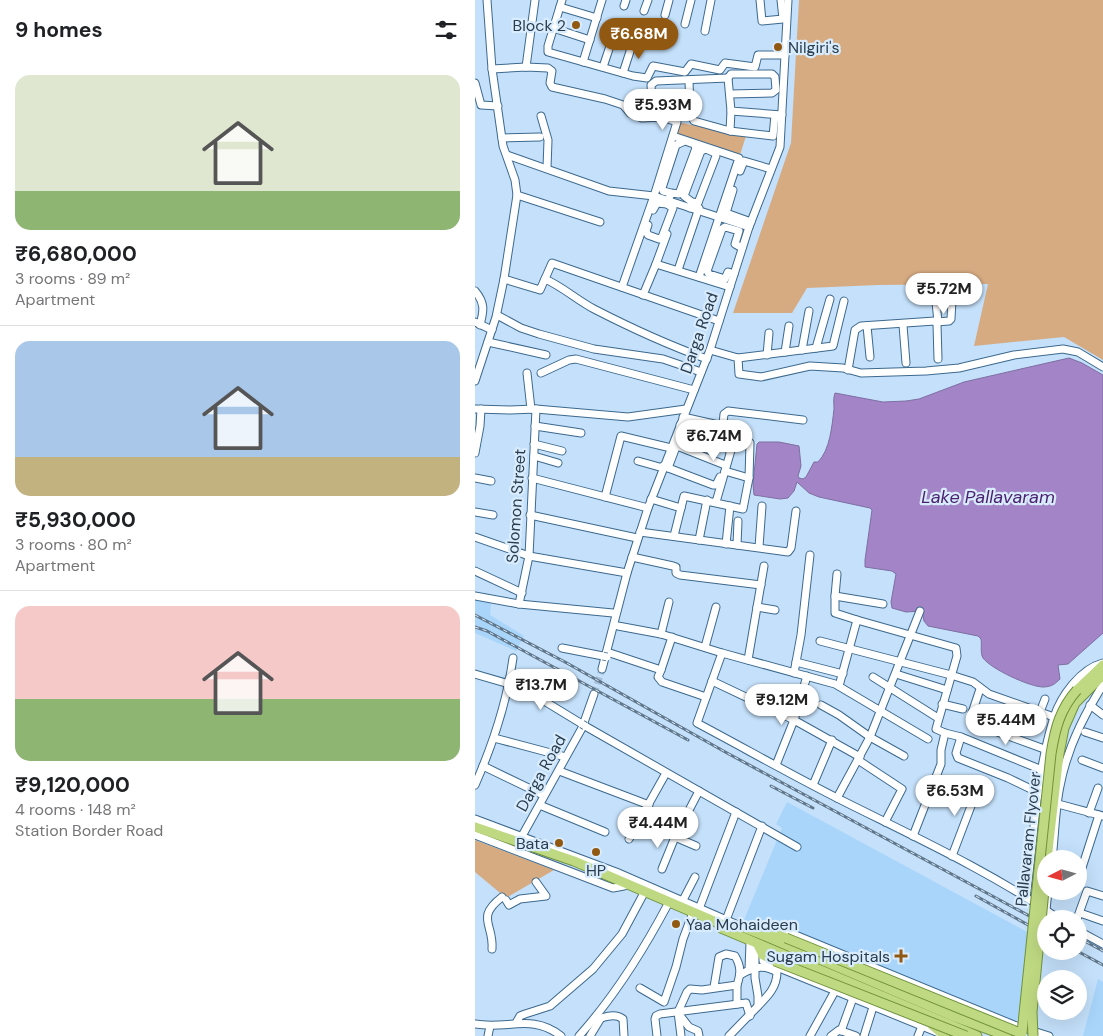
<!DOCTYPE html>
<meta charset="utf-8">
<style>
:root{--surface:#fff;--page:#f2f2f2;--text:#202124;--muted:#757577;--line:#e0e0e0;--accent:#915812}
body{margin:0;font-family:"DM Sans",sans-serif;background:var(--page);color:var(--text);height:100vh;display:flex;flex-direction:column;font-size:19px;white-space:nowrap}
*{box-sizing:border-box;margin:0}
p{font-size:16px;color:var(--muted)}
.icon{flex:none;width:28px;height:28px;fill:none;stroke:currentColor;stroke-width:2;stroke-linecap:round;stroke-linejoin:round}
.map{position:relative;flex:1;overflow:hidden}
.drawer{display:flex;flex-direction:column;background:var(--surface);width:475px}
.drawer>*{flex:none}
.needle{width:32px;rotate:264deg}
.fabs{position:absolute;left:562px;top:850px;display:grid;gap:10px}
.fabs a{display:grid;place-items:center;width:50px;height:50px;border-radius:50%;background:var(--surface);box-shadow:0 5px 20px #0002;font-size:25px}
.price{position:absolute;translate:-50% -42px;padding:0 11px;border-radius:18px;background:#fff;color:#222;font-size:16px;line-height:32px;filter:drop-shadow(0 1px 2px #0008)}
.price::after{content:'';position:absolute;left:50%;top:30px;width:15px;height:11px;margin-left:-8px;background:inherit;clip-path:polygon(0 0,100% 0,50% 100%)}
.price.current{background:var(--accent);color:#fff}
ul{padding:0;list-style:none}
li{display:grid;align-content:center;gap:10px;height:265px;padding:0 15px}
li+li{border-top:1px solid var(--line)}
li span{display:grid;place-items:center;height:155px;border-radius:15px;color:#555}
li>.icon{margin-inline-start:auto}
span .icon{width:90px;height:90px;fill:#fffc;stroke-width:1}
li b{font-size:21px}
h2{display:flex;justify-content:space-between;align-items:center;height:60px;padding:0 15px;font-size:21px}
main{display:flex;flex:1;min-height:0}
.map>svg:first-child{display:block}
.built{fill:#a9d5fb}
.green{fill:#d6ab82}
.water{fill:#a384c6;stroke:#7e6fa2}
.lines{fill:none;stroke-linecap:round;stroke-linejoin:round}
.minor-tunnel{stroke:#a5bfd8;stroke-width:7;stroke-dasharray:7 3.5;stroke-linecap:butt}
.minor-casing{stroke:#3c698e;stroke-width:9}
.major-casing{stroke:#6f923a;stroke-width:11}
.minor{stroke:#fff;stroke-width:7}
.major{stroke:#bfd982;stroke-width:9}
.rail-casing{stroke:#60778b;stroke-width:3}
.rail{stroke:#d9ecfd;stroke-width:1;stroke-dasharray:4;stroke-linecap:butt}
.minor-bridge-casing{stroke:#3c698e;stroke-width:9;stroke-linecap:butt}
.major-bridge-casing{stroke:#6f923a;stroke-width:11;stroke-linecap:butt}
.minor-bridge{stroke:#fff;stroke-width:7}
.major-bridge{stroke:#bfd982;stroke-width:9}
.poi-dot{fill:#915812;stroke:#d9ecfd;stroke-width:2}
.labels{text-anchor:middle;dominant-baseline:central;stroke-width:4.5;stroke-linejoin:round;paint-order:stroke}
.poi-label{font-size:16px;fill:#293d4e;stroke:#d9ecfd;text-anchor:end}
.street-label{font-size:16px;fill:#293d4e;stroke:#d9ecfd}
.water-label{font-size:18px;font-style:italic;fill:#4c2270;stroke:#d9ecfd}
</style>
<main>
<section class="drawer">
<h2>9 homes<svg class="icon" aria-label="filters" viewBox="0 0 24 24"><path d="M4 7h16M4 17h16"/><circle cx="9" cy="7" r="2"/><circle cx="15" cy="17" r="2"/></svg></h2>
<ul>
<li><span style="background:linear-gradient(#dfe7d0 75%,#8fb573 0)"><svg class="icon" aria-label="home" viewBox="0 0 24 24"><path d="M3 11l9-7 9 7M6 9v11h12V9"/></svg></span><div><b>₹6,680,000</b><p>3 rooms · 89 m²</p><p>Apartment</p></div></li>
<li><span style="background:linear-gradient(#a9c7e8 75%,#c2b280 0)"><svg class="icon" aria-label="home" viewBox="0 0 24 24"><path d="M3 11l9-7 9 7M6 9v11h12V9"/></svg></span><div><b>₹5,930,000</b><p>3 rooms · 80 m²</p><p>Apartment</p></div></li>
<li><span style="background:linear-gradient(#f6c9c9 60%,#8fb573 0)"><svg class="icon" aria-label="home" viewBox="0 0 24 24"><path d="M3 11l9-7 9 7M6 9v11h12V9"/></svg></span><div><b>₹9,120,000</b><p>4 rooms · 148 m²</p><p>Station Border Road</p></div></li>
</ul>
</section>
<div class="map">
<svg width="628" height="1036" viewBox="0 0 628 1036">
<rect width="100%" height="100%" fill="#c4e0fa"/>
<g class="built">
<polygon points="0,599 16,603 15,615 49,636 41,651 0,633"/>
<polygon points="312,802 554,933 545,1018 537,1023 312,930 269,920 307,828 301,824"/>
<polygon points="623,979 628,982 628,1036 608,1036"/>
</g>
<g class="green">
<polygon points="324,0 628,0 628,360 589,337 499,346 513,284 403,285 332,288 317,313 258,313 316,143"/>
<polygon points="202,122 271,136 264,158 198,136"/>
<polygon points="0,840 79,870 31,898 0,872"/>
</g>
<path class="water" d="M594,358L607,363L628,375V633L593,664L583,665L585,679C580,684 576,687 568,687C555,687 516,669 508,658C505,653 507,645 506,639L503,636L453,626L449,621L447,611L431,612L417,608L416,602L421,574L417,571L390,567V560L397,510L395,508L344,497L334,493L322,482L319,491L313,498L305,499L279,495L278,484L282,444L284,442H304L324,446L326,466L323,476L324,478L328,479L331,477L339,462H343C355,450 357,426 359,409C359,403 358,399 360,393L408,402L431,401L444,399L489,382Z"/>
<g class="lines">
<polyline class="minor-tunnel" points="119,694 127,669"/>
<g class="minor-casing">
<g id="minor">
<polyline points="87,0 73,46 73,52 158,76 172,78 178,66 210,72 216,64 245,70 250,63 280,67 283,55 310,55"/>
<polyline points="285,0 287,21 308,19 306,0"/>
<polyline points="149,6 151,0"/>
<polyline points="85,7 122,18"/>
<polyline points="169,11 173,0"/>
<polyline points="190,15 194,0"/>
<polyline points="210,24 216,0"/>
<polyline points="78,28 115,40"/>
<polyline points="230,31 236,0"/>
<polyline points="108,62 127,0"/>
<polyline points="51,67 60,0"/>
<polyline points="128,67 139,34"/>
<polyline points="17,69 51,67 73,68 77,71 75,83 77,87 130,99 148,105 155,113 167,118 187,117 202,122 179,196 147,287"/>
<polyline points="148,73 159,39"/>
<polyline points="253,78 256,74 297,74 300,77 301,90 297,93 255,94"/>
<polyline points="214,80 215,114 219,121 255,131 256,111"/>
<polyline points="0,83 6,105 23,106"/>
<polyline points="214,96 177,98 176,85 181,81 253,78 256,111 307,115"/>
<polyline points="177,98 179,113 183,115 215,114"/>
<polyline points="66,116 73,140 72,168"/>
<polyline points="255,131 298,136 300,115"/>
<polyline points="198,136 264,158 224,277"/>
<polyline points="27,138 65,137"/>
<polyline points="32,155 134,191 179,196 274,227"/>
<polyline points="265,171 269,161 296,169"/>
<polyline points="258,190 251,213 276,222"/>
<polyline points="42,195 125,222"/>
<polyline points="215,208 217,202 209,196 226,151 231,149 240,153 241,156 223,203 217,202"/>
<polyline points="178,210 182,203 192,204 196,193 188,191 187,188 201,145 210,141 219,144 221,148 204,194 196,193"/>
<polyline points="173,225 171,231 173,235 184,239 187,237 198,208 192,204"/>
<polyline points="192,234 181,264 255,287"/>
<polyline points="203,270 224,208"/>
<polyline points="259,274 253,272 250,279 234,274 232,271 247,229 250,227 264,231 260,244 267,248"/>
<polyline points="29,279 65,290 77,263 244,321"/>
<path d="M70,279C88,287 102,300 119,309C156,328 193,345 232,359"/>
<path d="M0,291C10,303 9,310 5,325"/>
<polyline points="168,295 181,264"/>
<polyline points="461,302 463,322"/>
<polyline points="22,315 46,328 64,334 119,349 188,359 226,372"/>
<polyline points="0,322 17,330"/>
<polyline points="461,322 474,321 476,319 477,299"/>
<polyline points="428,325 431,363"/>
<polyline points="392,326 395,357"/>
<polyline points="13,342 71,355"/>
<polyline points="341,348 355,299"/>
<polyline points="235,350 263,358 264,374 286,377 335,366 368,368 386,373 451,371 484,368 539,355 588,349 603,352 628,367"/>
<polyline points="327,350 334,311"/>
<polyline points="310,352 314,326"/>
<polyline points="292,355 294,333"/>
<polyline points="263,358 358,346 369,301"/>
<polyline points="373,370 380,330 386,326 460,321 462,324 463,359"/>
<polyline points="52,373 56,409"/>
<polyline points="66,373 94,360 101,359 219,390"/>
<polyline points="0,381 21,317 29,279 42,195 40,180 28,146 17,69 12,0"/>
<polyline points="0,409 35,410 61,409 153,417 211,409"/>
<polyline points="208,417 248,426"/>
<polyline points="205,425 252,442 254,444 254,450"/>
<polyline points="60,426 106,433"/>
<polyline points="247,434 249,414 253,411 328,420"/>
<polyline points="59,444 87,451"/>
<polyline points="202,446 250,465"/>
<polyline points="0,453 5,426 6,409"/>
<polyline points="59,456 83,463"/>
<polyline points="163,461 188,468"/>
<polyline points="188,466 238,485 241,485 245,477"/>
<polyline points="193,468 209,426"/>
<polyline points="250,471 274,478"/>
<polyline points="0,478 16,481"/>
<polyline points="57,478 173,508"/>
<polyline points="130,497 146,436 196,448"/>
<polyline points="176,499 206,508"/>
<polyline points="0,512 18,515"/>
<polyline points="55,515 162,538"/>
<polyline points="165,532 313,552 316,548 321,511"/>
<polyline points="199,536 209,496 268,509 274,478 275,443 259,440 241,502"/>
<polyline points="0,537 54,556 152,573"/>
<polyline points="224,540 232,500"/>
<polyline points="251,544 255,506"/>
<polyline points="262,545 263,521"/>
<polyline points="284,547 287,506"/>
<polyline points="157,557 198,566 201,567 201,573 205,575 286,585"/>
<polyline points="0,571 47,593"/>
<polyline points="0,596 44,604 138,613"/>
<polyline points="360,596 362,574"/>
<polyline points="44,604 54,556 61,409"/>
<polyline points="282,607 300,610"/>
<polyline points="382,620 481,648 482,656 461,729 470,733 486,737 567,770"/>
<polyline points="143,626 186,634 247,653 360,684 453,739"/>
<polyline points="186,634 194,602"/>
<polyline points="345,641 476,675 498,682 514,694 579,717"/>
<polyline points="230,647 241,607"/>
<polyline points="87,648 128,656"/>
<polyline points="135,653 186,670 183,677 187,682 231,697"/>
<path d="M247,653L222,723C271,749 320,777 370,802C442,838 518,873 584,919"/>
<polyline points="273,660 289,566"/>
<polyline points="321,662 368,674"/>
<polyline points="127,669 152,573 173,508 235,350 274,227 305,147 313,0"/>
<polyline points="186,670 197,637"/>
<polyline points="319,673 326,635 335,555"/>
<polyline points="0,674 34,684 61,696 107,724"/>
<polyline points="421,674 472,690"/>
<polyline points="398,677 463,718"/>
<polyline points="237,681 319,720 385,757"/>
<polyline points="364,686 382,620 360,613 360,596 408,604"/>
<polyline points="467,704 488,709"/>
<polyline points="346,705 364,715 395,737 429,756"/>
<polyline points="615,705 628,715"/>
<polyline points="565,712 570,699"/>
<polyline points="497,713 505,689"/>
<polyline points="498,723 572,750"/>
<polyline points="110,726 322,847"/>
<polyline points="610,732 628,738"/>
<polyline points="486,737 481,753 483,758 533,778 564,793"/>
<polyline points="19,738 87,756"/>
<polyline points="383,760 427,789 410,822"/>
<polyline points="607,760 628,768"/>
<polyline points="301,765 319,720 332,676"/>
<polyline points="8,766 66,794"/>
<polyline points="87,772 174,805"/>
<path d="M0,785C18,744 32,702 38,658"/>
<polyline points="338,785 357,740"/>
<polyline points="362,798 395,737 445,611"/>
<polyline points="583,804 628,816"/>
<polyline points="67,806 130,832"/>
<polyline points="614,813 623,788"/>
<polyline points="0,819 141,872 265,926"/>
<polyline points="0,835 138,888 149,886"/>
<polyline points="47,836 107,728 119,694"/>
<polyline points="438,836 466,764 466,750 470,733"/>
<polyline points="154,839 191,773"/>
<polyline points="221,846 200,837 224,791"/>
<polyline points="477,856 504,785"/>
<path d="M577,859C580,835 580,810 585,786C592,749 608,716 628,685"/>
<polyline points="187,869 200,837"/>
<polyline points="604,877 624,815"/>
<path d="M551,898C559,839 561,774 579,717C586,696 605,669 628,663"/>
<polyline points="31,900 34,905 45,899 71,896 61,882"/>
<polyline points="207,902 220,877"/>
<polyline points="224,909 261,812"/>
<polyline points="571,910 573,891"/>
<polyline points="605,913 628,921"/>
<polyline points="602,919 612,891 628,896"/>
<polyline points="251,920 287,826"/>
<polyline points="604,931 628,944"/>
<polyline points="302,933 313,932 539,1025 574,1036"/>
<path d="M17,949C19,924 0,918 27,897"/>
<polyline points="288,955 288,961 302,967 464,1033"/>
<polyline points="274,970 275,942"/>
<path d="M265,975C278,967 288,964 302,972C302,987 293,996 283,1006"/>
<polyline points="165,988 189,1002 201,967 208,939 217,915"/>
<polyline points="262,1004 262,985"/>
<polyline points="203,1013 214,1027 223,1031 224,1036"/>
<polyline points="41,1023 45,1016 50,1014 75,1006 118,969 147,934 169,893"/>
<path d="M0,1024C32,1030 57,1013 86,1036"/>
<polyline points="366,1031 378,998"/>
<polyline points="13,1036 15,1026"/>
<path d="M104,1036C140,996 168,951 193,904"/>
<path d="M115,1036L126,1018C134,1016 141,1014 148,1019L149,1036"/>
<polyline points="182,1036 180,1019 181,1016 185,1014 271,1003 275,1016"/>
<path d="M206,1036L203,1012L212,992L215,989L227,990L262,985C266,973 266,966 260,956L251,954L244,957L239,987"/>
<polyline points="254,1036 283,1006 283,996 280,978 280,943"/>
<polyline points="335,1036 360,991"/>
<polyline points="356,1036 364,1030 381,1036"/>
<polyline points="389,1036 398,1007"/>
<polyline points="443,1036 447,1026"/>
</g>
</g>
<g class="major-casing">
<g id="major">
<polyline points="602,690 628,665"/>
<polyline points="0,827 99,861 255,928 265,926 288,935 480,1017 532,1036"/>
<polyline points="572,859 584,754 589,728 600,703 628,675"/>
<polyline points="246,928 502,1036"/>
<polyline points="288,935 299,933 311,938"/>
<polyline points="283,945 288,955 300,961"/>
<polyline points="457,1025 470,1036"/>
</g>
</g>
<use href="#minor" class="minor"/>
<use href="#major" class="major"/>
<g class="rail-casing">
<g id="rail">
<polyline points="0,615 90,662 252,753 571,925"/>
<polyline points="0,627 12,631 213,740"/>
<polyline points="296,786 338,808"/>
<polyline points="501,896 571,935"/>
<polyline points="604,938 628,951"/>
<polyline points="602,951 628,965"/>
</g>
</g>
<use href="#rail" class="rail"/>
<g class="minor-bridge-casing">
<g id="minor-bridge">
<polyline points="128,656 132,657"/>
<polyline points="107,724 110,726"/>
</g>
</g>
<g class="major-bridge-casing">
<g id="major-bridge">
<polyline points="311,938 545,1033"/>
<polyline points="300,961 491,1036"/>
<path d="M547,1033L576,754C580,729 585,709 602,690"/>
<polyline points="558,1036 557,1012 571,870"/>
</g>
</g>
<use href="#minor-bridge" class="minor-bridge"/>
<use href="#major-bridge" class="major-bridge"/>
</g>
<g class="poi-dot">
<circle cx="101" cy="25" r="5"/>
<circle cx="303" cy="47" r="5"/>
<circle cx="84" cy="843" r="5"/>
<circle cx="121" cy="852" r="5"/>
<circle cx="201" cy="924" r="5"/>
<path d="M423.5 948.5h5v5h5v5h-5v5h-5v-5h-5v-5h5z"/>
</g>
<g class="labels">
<g class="poi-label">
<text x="91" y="25">Block 2</text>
<text x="313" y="47" text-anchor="start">Nilgiri's</text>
<text x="74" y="843">Bata</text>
<text x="121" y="870" text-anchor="middle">HP</text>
<text x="211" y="924" text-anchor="start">Yaa Mohaideen</text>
<text x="415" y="956">Sugam Hospitals</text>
</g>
<g class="street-label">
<text transform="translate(224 333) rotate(-71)">Darga Road</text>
<text transform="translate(41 506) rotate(-86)">Solomon Street</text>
<text transform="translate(66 773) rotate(-61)">Darga Road</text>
<text transform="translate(553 839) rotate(-84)">Pallavaram Flyover</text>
</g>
<g class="water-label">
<text x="513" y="497">Lake Pallavaram</text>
</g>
</g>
</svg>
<div class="fabs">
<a><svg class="needle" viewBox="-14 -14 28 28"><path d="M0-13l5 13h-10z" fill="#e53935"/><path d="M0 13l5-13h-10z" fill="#757577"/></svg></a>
<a><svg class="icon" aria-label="locate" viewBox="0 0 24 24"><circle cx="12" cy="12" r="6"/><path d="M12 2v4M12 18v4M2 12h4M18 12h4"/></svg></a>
<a><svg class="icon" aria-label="layers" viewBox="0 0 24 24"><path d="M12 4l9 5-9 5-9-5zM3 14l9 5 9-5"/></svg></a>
</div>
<b class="price current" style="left:164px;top:60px">₹6.68M</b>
<b class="price" style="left:188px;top:131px">₹5.93M</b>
<b class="price" style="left:469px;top:315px">₹5.72M</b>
<b class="price" style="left:239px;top:462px">₹6.74M</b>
<b class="price" style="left:66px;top:711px">₹13.7M</b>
<b class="price" style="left:307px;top:726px">₹9.12M</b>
<b class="price" style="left:531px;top:746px">₹5.44M</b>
<b class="price" style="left:480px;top:817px">₹6.53M</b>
<b class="price" style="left:183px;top:849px">₹4.44M</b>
</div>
</main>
